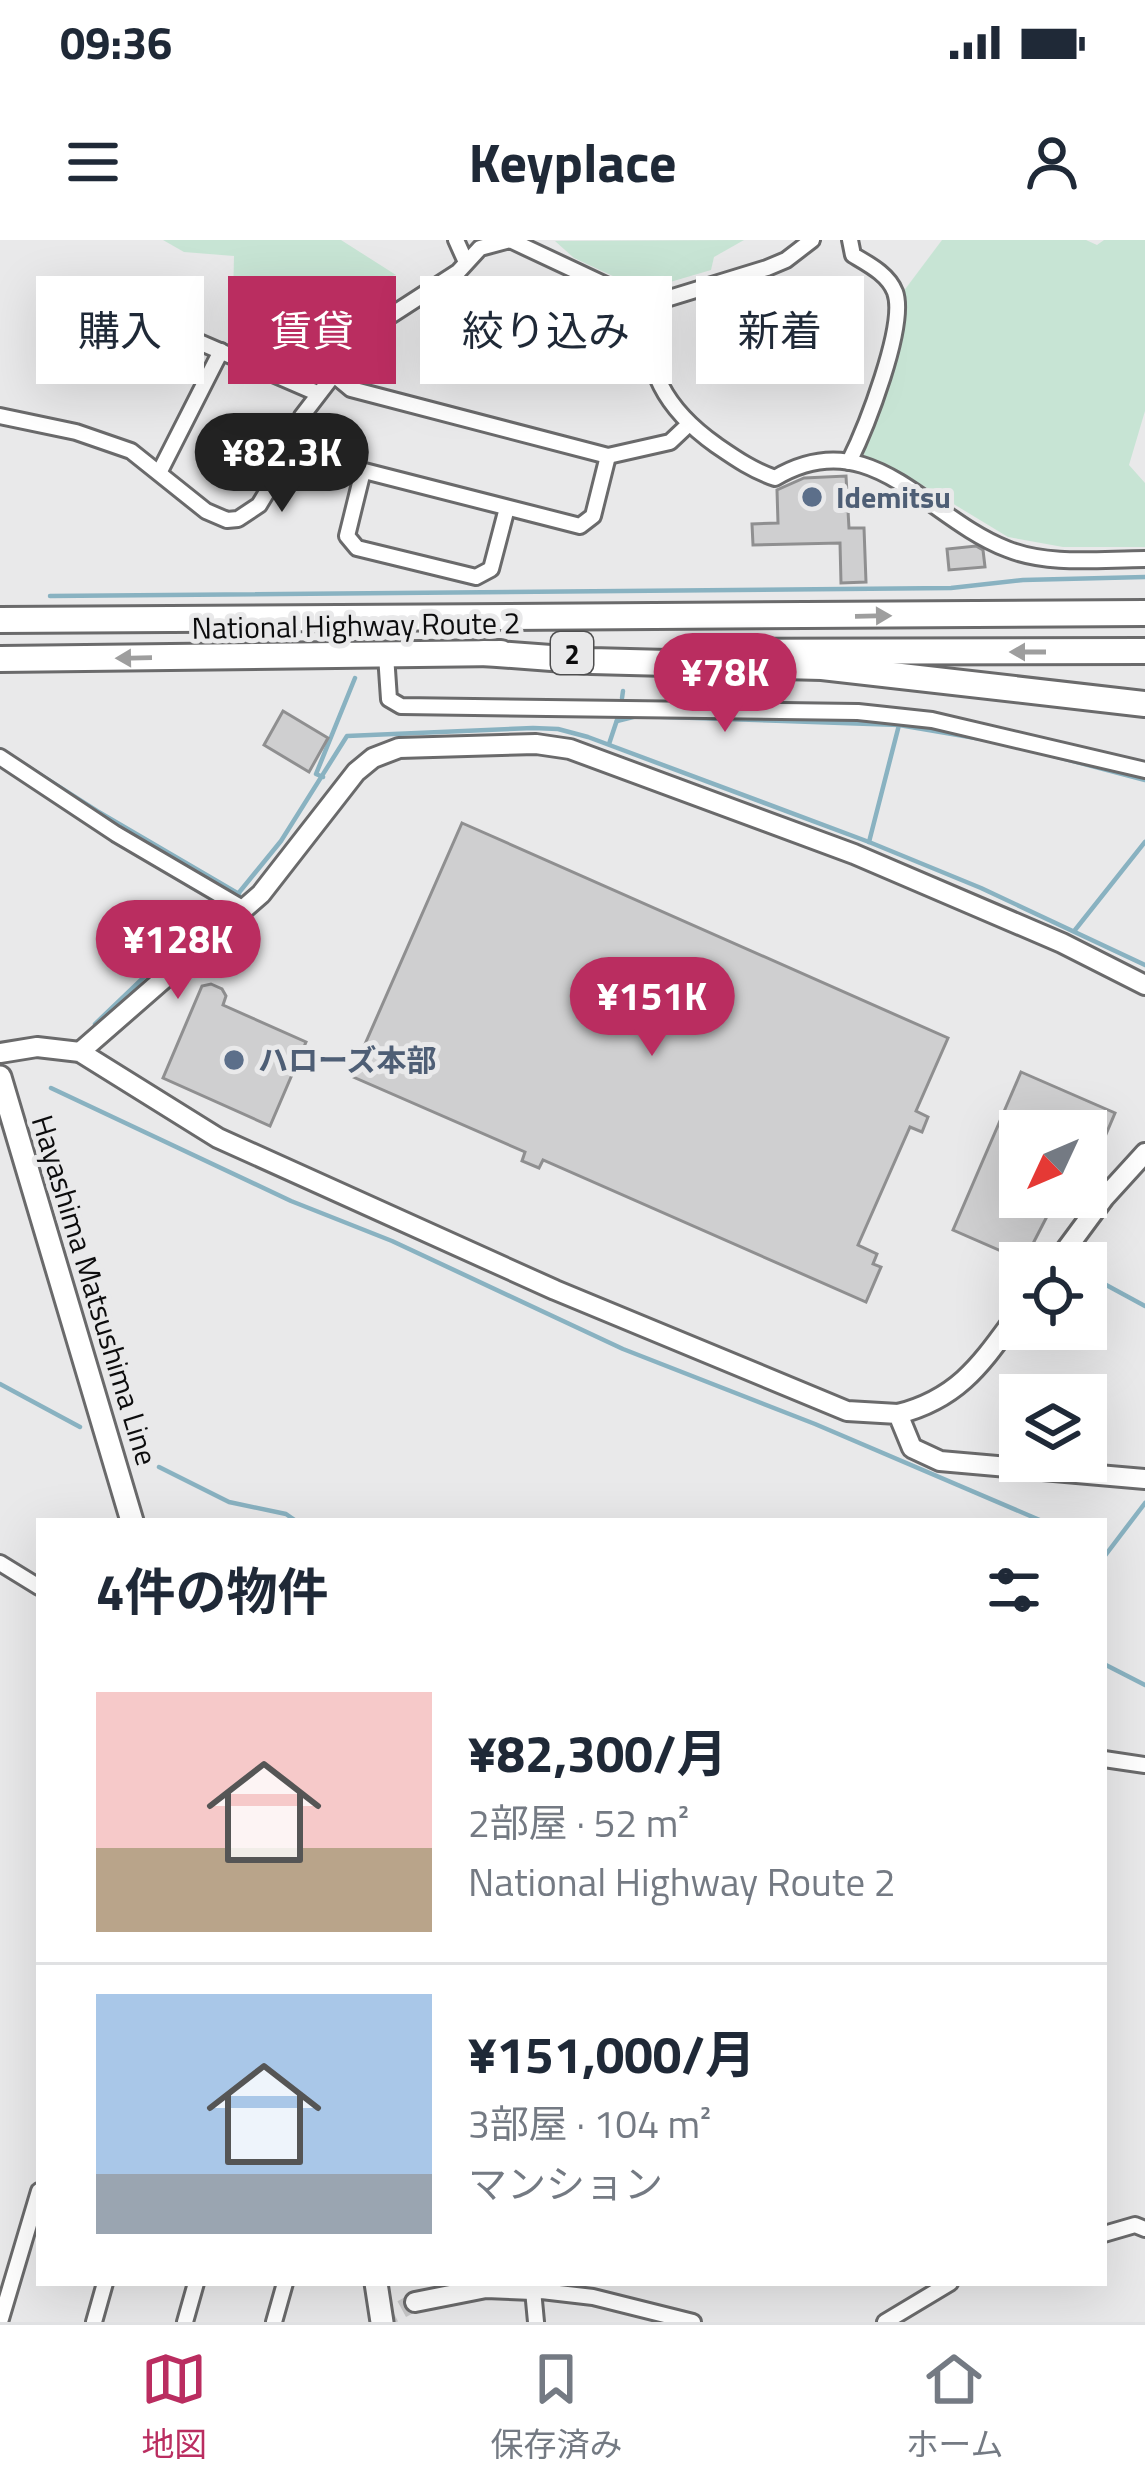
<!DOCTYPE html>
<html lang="ja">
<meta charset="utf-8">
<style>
:root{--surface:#fff;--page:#f6f6f7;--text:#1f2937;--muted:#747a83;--line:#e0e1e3;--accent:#ba2d60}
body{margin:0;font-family:"Titillium Web","Noto Sans JP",sans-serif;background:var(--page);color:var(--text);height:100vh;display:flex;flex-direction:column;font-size:45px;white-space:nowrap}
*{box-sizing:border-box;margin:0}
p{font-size:39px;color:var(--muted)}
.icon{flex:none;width:66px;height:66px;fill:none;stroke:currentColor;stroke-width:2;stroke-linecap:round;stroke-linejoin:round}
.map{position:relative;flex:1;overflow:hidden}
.panel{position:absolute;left:36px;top:1278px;width:1071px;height:768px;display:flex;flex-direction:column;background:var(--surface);border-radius:0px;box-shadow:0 12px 48px #0002}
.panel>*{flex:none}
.guide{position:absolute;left:36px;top:36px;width:1074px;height:108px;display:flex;gap:24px}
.needle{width:78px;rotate:226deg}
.buttons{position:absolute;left:999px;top:870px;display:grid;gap:24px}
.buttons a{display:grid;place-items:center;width:108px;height:108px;border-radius:0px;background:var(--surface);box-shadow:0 12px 48px #0002;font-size:60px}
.price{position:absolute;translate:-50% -102px;padding:0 27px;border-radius:42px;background:var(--accent);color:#fff;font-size:39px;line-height:78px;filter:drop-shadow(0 3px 6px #0008)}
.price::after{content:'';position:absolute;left:50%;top:72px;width:36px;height:27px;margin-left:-18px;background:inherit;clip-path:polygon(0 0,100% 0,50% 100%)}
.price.on{background:#222;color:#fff}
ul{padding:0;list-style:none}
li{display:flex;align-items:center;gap:36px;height:300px;padding:0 60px}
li+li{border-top:3px solid var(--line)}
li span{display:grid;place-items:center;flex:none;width:336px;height:240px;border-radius:0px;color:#555}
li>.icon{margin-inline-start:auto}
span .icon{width:144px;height:144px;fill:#fffc;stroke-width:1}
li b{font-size:51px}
h2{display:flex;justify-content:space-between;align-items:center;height:144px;padding:0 60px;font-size:51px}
.tag{padding:0 42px;border-radius:0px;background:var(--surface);box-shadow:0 12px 48px #0002;font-size:42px;line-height:108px}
.tag.on{background:var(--accent);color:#fff}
.status{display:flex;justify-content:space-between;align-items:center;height:84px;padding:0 60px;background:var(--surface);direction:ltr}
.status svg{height:33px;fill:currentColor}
header{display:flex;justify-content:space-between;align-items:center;height:156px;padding:0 60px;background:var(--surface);font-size:54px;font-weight:700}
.tab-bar{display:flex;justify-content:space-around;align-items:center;height:168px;border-top:3px solid var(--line);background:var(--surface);font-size:33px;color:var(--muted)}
.tab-bar a{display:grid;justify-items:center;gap:6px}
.tab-bar .on{color:var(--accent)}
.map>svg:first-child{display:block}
.green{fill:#c7e4d4}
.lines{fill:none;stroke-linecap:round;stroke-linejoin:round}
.stream{stroke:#89b2c1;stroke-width:4.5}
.building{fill:#cfcfd0;stroke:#8f8f90;stroke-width:3}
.tertiary-tunnel{stroke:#c8c8c9;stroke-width:18;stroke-dasharray:18 9;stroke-linecap:butt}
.minor-casing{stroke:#6a6a6b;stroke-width:20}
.tertiary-casing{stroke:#6a6a6b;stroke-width:24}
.secondary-casing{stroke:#6a6a6b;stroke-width:27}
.trunk-casing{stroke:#6a6a6b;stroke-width:30}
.motorway-casing{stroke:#6a6a6b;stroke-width:30}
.minor{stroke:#fff;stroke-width:14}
.tertiary{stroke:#fff;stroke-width:18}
.secondary{stroke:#fff;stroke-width:21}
.trunk{stroke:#fff;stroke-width:24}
.motorway{stroke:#fff;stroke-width:24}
.oneway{fill:#9e9e9e}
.service-dot{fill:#5c6f8a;stroke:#e9e9ea;stroke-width:4.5}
.labels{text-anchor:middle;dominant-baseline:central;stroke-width:10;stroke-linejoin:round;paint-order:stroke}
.shield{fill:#e9e9ea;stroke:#4e4e4f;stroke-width:3}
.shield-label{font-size:27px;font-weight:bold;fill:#0c0c0d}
.service-label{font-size:30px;font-weight:bold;fill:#4e5e75;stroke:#e9e9ea;text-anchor:start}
.street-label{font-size:30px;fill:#0c0c0d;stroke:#e9e9ea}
</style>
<div class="status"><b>09:36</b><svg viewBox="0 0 49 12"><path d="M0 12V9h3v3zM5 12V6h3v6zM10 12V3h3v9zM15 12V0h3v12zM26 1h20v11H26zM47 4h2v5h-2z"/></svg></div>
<header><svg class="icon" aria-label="menu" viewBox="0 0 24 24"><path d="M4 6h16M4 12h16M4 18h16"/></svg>Keyplace<svg class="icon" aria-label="person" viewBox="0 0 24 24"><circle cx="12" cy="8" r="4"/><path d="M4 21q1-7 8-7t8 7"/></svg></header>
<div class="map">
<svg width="1145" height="2082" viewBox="0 0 1145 2082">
<rect width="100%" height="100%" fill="#e9e9ea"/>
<g class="green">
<polygon points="163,0 341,0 396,35 283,69 249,74 233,60 234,16 184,12"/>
<polygon points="744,0 714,17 711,30 643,50 574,18 555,1"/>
<polygon points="942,0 1086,0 1097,5 1104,0 1145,0 1145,171 1129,225 1145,243 1145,307 1063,307 1008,297 909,237 862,214 900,111 903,52"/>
</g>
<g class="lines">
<g class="stream">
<polyline points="50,356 951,348 1023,340 1145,337"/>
<polyline points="622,458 623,451"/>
<polyline points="617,481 637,476 899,485 993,501"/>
<polyline points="609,504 618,477"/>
<polyline points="0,509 97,571 239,654"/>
<polyline points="1027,509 1145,540"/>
<polyline points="323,537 316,534 355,438"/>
<polyline points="869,602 899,485"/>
<polyline points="237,655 281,601 347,496 533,488 558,489 588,497 869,602 981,648 1145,725"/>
<polyline points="1075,690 1145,602"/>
<polyline points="95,784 215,669"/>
<polyline points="51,848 291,961 392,1001 623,1109 815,1184 1042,1281"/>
<polyline points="1086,1034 1145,1066"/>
<polyline points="0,1144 80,1187"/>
<polyline points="159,1227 229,1262 286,1274 296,1281"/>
<polyline points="1104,1317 1145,1263"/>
<polyline points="1104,1424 1145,1445"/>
</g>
</g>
<g class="building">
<polygon points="846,236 849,288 864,288 866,342 841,343 840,303 753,305 752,284 778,283 777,250 804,238"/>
<polygon points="976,306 983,310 985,327 949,330 947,309"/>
<polygon points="283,471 328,498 309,532 264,505"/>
<polygon points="462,583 948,798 916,871 928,877 922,892 910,887 858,1005 877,1014 873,1024 881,1027 866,1062 543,920 539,928 522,921 525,912 351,836"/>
<polygon points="211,744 222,749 226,756 223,765 306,802 270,886 163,838 202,746"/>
<polygon points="1021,832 1115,873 1098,913 1086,908 1086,891 1020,891 1020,957 1057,957 1024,1021 953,990"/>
</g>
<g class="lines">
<polyline class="tertiary-tunnel" points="378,2082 415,2062"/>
<g class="minor-casing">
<g id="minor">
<polyline points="456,0 465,20"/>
<polyline points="640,67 767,28 786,20 812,0"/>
<polyline points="178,93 317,153"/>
<polyline points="333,134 351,149 608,216 670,202 688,185"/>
<path d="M0,176L76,192L131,211L206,271L227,280L238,279L259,265L279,232L302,176L355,107L390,76L458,32L480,8L510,0L608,46L640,67C650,132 661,166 716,205C735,218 752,230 775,238C871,181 926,278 1007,309C1049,326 1101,319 1145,319"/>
<polyline points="286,211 580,286 593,276 608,216"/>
<path d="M849,222C865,190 907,85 895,52C888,34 868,24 853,15L850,0"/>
<polyline points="160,231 221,111"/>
<polyline points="363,231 347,296 357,308 476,337 491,329 507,268"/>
<polyline points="386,415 389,459 401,466 858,472 932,480 1145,530"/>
<polyline points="0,517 116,594 244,669"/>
<polyline points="0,1323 39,1347"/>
<polyline points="1104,1519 1145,1525"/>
<polyline points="1104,1994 1135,1985 1145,1989"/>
<polyline points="0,2082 39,1951"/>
<polyline points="94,2082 105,2043"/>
<polyline points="185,2082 196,2043"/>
<polyline points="274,2082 285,2043"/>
<polyline points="536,2082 533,2050 593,2057 693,2082"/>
<polyline points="885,2082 950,2043"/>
</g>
</g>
<g class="tertiary-casing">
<g id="tertiary">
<polyline points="80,812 261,654 356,532 373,518 399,508 536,504 570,509 854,614 1062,703 1145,745"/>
<polyline points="0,813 37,807 80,812 218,898 555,1050 847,1171 898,1174 912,1208 940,1221 1145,1239"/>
<polyline points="1056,1023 1104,958 1145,913"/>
<path d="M898,1174C961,1158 983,1121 1020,1071"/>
<polyline points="415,2062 486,2048 533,2050"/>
</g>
</g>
<g class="secondary-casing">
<g id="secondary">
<polyline points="0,837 132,1281"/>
<polyline points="376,2043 382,2082"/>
</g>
</g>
<g class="trunk-casing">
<g id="trunk">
<polyline points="0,380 1145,373"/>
<polyline points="691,412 1145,411"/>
<polyline points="0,419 501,413"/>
</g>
</g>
<g class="motorway-casing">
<polyline id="motorway" points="484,413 591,421 822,427 1145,464"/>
</g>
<use href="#minor" class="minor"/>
<use href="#tertiary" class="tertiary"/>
<use href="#secondary" class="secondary"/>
<use href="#trunk" class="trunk"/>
<use href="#motorway" class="motorway"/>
</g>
<defs><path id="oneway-solid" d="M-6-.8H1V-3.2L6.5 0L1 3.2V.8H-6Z" transform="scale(3)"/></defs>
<g class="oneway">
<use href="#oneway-solid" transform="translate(873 376) rotate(-1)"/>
<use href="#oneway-solid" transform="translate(1028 412) rotate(180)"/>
<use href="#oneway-solid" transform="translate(134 418) rotate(179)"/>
</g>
<g class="service-dot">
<circle cx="812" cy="257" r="12"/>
<circle cx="234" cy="820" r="12"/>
</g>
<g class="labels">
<rect class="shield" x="551" y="392" width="42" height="42" rx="9"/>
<g class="shield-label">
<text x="572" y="413">2</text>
</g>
<g class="service-label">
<text x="836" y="257">Idemitsu</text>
<text x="258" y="820">ハローズ本部</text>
</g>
<g class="street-label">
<text transform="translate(356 385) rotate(-1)">National Highway Route 2</text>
<text transform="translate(95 1050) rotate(73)">Hayashima Matsushima Line</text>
</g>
</g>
</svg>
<div class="buttons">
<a><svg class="needle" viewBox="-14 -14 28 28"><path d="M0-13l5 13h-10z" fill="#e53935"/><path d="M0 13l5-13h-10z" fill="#747a83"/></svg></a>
<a><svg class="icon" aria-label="locate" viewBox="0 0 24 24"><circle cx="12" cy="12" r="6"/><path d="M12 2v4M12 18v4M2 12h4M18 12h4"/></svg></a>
<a><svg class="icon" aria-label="layers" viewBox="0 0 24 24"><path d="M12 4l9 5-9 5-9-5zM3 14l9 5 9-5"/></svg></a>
</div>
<b class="price on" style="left:282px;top:275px">¥82.3K</b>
<b class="price" style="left:725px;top:495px">¥78K</b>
<b class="price" style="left:178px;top:762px">¥128K</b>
<b class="price" style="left:652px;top:819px">¥151K</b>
<div class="guide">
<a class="tag">購入</a>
<a class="tag on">賃貸</a>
<a class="tag">絞り込み</a>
<a class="tag">新着</a>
</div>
<section class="panel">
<h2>4件の物件<svg class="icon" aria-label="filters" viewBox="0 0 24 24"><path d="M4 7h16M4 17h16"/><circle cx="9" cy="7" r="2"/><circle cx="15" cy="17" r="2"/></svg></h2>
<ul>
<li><span style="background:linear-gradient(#f6c9c9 65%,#b9a48a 0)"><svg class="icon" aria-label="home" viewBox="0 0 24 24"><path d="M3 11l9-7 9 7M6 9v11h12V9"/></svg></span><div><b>¥82,300/月</b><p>2部屋 · 52 m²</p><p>National Highway Route 2</p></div></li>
<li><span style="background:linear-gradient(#a9c7e8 75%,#9aa5b1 0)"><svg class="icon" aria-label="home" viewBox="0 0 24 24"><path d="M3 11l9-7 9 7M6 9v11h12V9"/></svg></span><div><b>¥151,000/月</b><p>3部屋 · 104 m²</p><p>マンション</p></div></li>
</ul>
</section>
</div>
<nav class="tab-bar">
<a class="on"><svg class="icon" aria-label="map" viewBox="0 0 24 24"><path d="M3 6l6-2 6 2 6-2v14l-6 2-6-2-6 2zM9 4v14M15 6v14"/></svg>地図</a>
<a><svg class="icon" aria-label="saved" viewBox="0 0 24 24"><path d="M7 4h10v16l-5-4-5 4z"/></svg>保存済み</a>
<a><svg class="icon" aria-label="home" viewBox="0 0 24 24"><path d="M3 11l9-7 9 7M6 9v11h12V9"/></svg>ホーム</a>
</nav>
